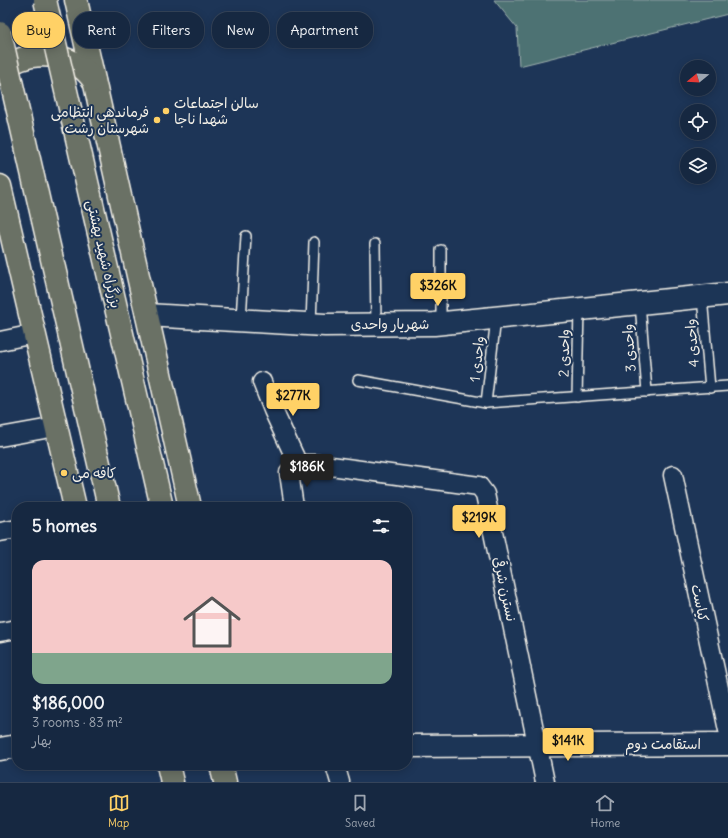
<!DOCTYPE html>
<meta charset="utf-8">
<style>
:root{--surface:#162841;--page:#23344c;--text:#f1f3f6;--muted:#9ea6b1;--line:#35445a;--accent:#ffd166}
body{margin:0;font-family:Delius,"Playpen Sans Arabic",sans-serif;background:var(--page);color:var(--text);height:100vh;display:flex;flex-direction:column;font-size:15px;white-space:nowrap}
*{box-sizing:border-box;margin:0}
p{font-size:13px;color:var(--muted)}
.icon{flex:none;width:22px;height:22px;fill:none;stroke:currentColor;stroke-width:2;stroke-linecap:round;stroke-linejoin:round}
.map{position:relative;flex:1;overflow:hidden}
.panel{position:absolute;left:12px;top:502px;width:400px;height:268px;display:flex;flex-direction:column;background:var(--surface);border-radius:16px;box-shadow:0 2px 10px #0003,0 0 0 1px var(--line)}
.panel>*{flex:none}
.top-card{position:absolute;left:12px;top:12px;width:400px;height:36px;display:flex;gap:8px}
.needle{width:26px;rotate:252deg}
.fabs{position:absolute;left:680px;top:60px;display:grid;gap:8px}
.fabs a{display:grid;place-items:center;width:36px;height:36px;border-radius:50%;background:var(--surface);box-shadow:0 2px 10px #0003,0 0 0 1px var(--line);font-size:20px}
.price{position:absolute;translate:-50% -34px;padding:0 9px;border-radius:4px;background:var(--accent);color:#111;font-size:13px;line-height:26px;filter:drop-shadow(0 1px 2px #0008)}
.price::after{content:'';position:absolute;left:50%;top:24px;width:12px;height:9px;margin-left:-6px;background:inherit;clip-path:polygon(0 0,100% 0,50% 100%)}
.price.selected{background:#222;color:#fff}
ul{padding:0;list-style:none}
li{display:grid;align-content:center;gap:8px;height:212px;padding:0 20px}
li+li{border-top:1px solid var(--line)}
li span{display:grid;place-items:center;height:124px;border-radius:12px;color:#555}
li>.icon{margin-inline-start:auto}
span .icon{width:72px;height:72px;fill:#fffc;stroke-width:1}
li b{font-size:17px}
h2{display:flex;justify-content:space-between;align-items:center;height:48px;padding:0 20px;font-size:17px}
.tag{padding:0 14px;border-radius:16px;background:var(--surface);box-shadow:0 2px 10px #0003,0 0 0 1px var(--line);font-size:14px;line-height:36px}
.tag.selected{background:var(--accent);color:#111}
.dock{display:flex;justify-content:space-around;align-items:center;height:56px;border-top:1px solid var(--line);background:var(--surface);font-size:11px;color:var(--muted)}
.dock a{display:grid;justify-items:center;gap:2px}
.dock .selected{color:var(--accent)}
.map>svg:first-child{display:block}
.green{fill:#4d7273;stroke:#a0b2ae}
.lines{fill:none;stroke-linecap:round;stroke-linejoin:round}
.lane-casing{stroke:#f4f1e8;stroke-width:12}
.street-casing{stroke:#f4f1e8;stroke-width:21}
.secondary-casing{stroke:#f4f1e8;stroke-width:25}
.highway-casing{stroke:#f4f1e8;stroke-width:25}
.lane{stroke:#1d3557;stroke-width:9}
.street{stroke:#1d3557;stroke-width:18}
.secondary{stroke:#1d3557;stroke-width:22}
.highway{stroke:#6b7165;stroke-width:22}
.highway-bridge-casing{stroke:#f4f1e8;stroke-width:25;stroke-linecap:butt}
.highway-bridge{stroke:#6b7165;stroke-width:22}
.poi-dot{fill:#ffd166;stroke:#1d3557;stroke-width:1.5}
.labels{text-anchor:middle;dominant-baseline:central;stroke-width:4;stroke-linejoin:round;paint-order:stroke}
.poi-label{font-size:14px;fill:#f4f1e8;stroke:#1d3557;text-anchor:start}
.street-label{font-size:14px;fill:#f4f1e8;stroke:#1d3557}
</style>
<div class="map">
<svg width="728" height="782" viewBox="0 0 728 782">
<rect width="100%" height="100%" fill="#1d3557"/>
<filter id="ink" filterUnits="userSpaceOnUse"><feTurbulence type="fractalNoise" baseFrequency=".025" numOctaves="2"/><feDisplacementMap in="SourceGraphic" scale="8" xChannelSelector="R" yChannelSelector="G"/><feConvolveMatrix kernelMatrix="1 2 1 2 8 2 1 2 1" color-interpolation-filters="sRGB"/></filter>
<g filter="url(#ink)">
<polygon class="green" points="494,0 728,0 728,14 519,66 517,28"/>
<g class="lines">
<g class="lane-casing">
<g id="lane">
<polyline points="375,244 376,324"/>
<polyline points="441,250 441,323"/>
<polyline points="702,297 710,388"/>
<polyline points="640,303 647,392"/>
<polyline points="241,320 246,236"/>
<polyline points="311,324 314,242"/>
<polyline points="358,380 486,403 728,386"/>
<polyline points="577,397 579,309"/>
<polyline points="486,403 496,318"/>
</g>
</g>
<g class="street-casing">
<g id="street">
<polyline points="0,341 34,334"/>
<polyline points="262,382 273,410 298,464"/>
<polyline points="0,437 56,427"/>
<polyline points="673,475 728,730"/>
<polyline points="294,507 289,473 298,464 316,464 479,486 485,494 545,782"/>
<polyline points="0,532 17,529"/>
<polyline points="0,632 17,629"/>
<polyline points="335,765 340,782"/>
</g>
</g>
<g class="secondary-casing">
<g id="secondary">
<polyline points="147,315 325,325 434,324 728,294"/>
<polyline points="407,746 728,744"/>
<polyline points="0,749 17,746"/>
</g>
</g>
<g class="highway-casing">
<g id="highway">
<polyline points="76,0 190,507"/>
<path d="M0,72C27,47 73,50 94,81"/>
<polyline points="0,186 75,507"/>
<polyline points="168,765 172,782"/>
<polyline points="221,765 225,782"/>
</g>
</g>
<use href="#lane" class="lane"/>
<use href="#street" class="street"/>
<use href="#secondary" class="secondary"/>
<use href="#highway" class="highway"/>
<g class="highway-bridge-casing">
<g id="highway-bridge">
<polyline points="45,0 162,507"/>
<polyline points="0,33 109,507"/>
</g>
</g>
<use href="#highway-bridge" class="highway-bridge"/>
</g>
</g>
<g class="poi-dot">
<circle cx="166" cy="111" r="4"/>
<circle cx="157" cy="120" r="4"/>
<circle cx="64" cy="473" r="4"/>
</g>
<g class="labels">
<g class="poi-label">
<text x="174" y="103">سالن اجتماعات<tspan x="174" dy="16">شهدا ناجا</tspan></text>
<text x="149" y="112" text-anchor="end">فرماندهی انتظامی<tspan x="149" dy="16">شهرستان رشت</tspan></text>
<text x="72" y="473">کافه می</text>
</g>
<g class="street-label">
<text transform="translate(104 254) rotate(77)">بزرگراه شهید بهشتی</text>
<text x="390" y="324">شهریار واحدی</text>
<text transform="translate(692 343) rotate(-95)">واحدی 4</text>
<text transform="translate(629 348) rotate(-94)">واحدی 3</text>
<text transform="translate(564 353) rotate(-89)">واحدی 2</text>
<text transform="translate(477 359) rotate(-84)">واحدی 1</text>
<text transform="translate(505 589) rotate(78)">نسترن شرقی</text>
<text transform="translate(700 603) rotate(78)">کیاست</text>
<text x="663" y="744">استقامت دوم</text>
</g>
</g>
</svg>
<div class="fabs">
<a><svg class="needle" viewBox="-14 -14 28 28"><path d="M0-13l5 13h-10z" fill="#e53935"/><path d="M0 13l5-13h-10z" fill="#9ea6b1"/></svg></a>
<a><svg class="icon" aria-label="locate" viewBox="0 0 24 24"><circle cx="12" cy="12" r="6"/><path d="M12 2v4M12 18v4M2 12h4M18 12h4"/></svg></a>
<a><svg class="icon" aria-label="layers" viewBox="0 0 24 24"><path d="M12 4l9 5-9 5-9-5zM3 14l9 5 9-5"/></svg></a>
</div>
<b class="price" style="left:438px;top:307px">$326K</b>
<b class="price" style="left:293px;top:417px">$277K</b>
<b class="price selected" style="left:307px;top:488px">$186K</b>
<b class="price" style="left:479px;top:539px">$219K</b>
<b class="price" style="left:568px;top:762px">$141K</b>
<div class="top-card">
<a class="tag selected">Buy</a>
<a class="tag">Rent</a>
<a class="tag">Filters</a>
<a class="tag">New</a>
<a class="tag">Apartment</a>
</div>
<section class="panel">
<h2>5 homes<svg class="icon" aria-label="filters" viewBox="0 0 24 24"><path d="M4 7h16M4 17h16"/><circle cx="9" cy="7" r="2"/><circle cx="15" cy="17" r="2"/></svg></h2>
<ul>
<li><span style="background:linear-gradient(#f6c9c9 75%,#7fa58c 0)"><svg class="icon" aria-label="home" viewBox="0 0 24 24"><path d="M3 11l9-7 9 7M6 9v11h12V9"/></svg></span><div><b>$186,000</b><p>3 rooms · 83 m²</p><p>بهار</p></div></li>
</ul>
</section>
</div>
<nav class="dock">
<a class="selected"><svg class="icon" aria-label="map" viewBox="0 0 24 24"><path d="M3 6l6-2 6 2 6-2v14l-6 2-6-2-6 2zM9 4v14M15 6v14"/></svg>Map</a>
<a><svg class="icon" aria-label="saved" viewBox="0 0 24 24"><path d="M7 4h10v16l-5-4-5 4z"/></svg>Saved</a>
<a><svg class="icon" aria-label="home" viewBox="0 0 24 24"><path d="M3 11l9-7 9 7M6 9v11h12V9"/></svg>Home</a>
</nav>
